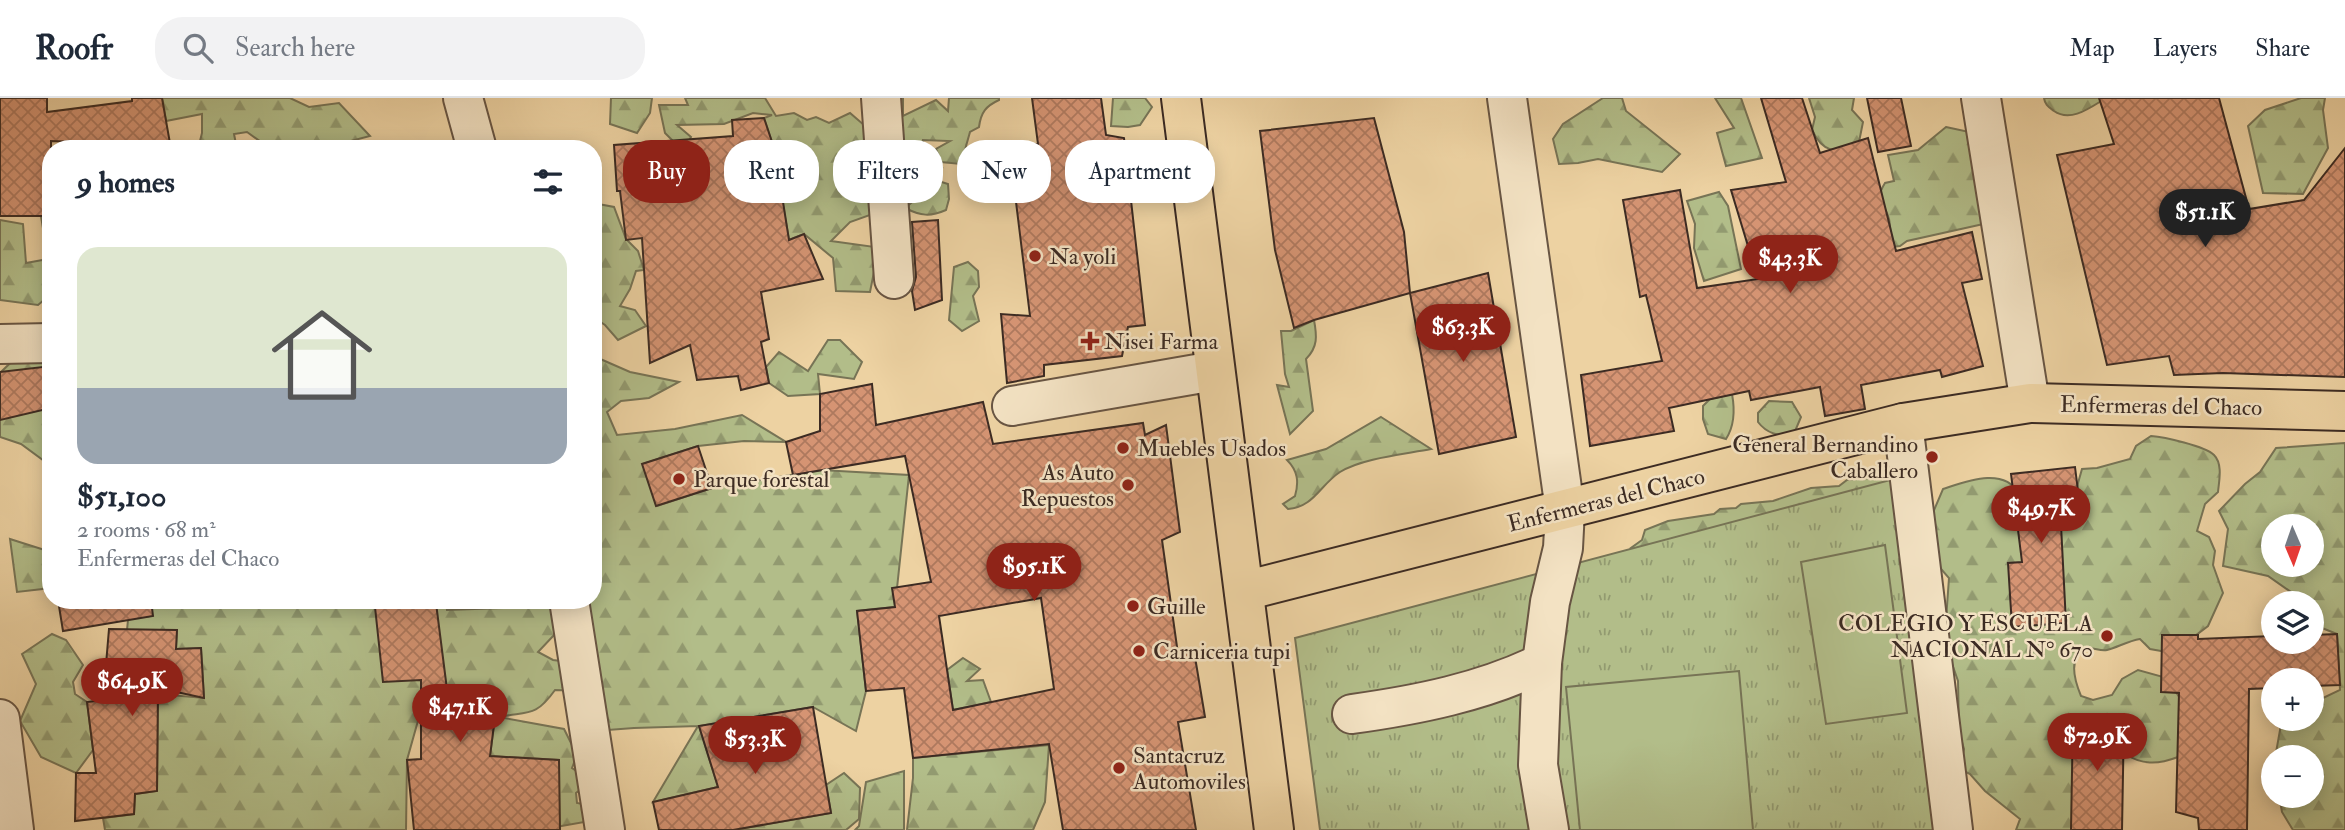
<!DOCTYPE html>
<meta charset="utf-8">
<style>
:root{--surface:#fff;--page:#f2f2f3;--text:#1f2937;--muted:#747a83;--line:#e0e1e3;--accent:#8f2418}
body{margin:0;font-family:"IM FELL Double Pica",serif;background:var(--page);color:var(--text);height:100vh;display:flex;flex-direction:column;font-size:26px;white-space:nowrap}
*{box-sizing:border-box;margin:0}
p{font-size:23px;color:var(--muted)}
.icon{flex:none;width:38px;height:38px;fill:none;stroke:currentColor;stroke-width:2;stroke-linecap:round;stroke-linejoin:round}
.map{position:relative;flex:1;overflow:hidden}
.drawer{position:absolute;left:42px;top:42px;width:560px;height:469px;display:flex;flex-direction:column;background:var(--surface);border-radius:28px;box-shadow:0 4px 18px #0003}
.drawer>*{flex:none}
.top-card{position:absolute;left:623px;top:42px;width:665px;height:63px;display:flex;gap:14px}
.needle{width:46px;rotate:178deg}
.controls{position:absolute;left:2261px;top:416px;display:grid;gap:14px}
.controls a{display:grid;place-items:center;width:63px;height:63px;border-radius:50%;background:var(--surface);box-shadow:0 4px 18px #0003;font-size:35px}
.price{position:absolute;translate:-50% -60px;padding:0 16px;border-radius:24px;background:var(--accent);color:#fff;font-size:23px;line-height:46px;filter:drop-shadow(0 2px 4px #0008)}
.price::after{content:'';position:absolute;left:50%;top:42px;width:21px;height:16px;margin-left:-10px;background:inherit;clip-path:polygon(0 0,100% 0,50% 100%)}
.price.current{background:#222;color:#fff}
ul{padding:0;list-style:none}
li{display:grid;align-content:center;gap:14px;height:371px;padding:0 35px}
li+li{border-top:2px solid var(--line)}
li span{display:grid;place-items:center;height:217px;border-radius:21px;color:#555}
li>.icon{margin-inline-start:auto}
span .icon{width:126px;height:126px;fill:#fffc;stroke-width:1}
li b{font-size:30px}
h2{display:flex;justify-content:space-between;align-items:center;height:84px;padding:0 35px;font-size:30px}
.tag{padding:0 24px;border-radius:28px;background:var(--surface);box-shadow:0 4px 18px #0003;font-size:24px;line-height:63px}
.tag.current{background:var(--accent);color:#fff}
header{display:flex;align-items:center;gap:42px;box-sizing:border-box;height:98px;padding:0 35px;background:var(--surface);border-bottom:2px solid var(--line)}
header strong{font-size:33px}
nav{display:flex;gap:38px;margin-inline-start:auto;font-size:24px}
.search{width:490px;height:63px;background:var(--page);display:flex;align-items:center;gap:18px;box-sizing:border-box;padding:0 24px;border-radius:28px;color:var(--muted);font-size:26px}
.map>svg:first-child{display:block}
.forest{fill:url(#forest-firs);stroke:#777456;stroke-width:2;fill-rule:evenodd}
.park{fill:url(#park-tufts);stroke:#777456;stroke-width:2}
.garden{fill:#b2bd89;stroke:#777456;stroke-width:2}
.building{fill:url(#building-cross-hatch);stroke:#3c2b23;stroke-width:2;fill-rule:evenodd}
.lines{fill:none;stroke-linecap:round;stroke-linejoin:round}
.minor-casing{stroke:#685543;stroke-width:42}
.major-casing{stroke:#3c2b23;stroke-width:42}
.minor{stroke:#f3e2c3;stroke-width:38}
.major{stroke:#edd2a2;stroke-width:38}
.poi-dot{fill:#8f2418;stroke:#f3e2c3;stroke-width:2.5}
.labels{text-anchor:middle;dominant-baseline:central;stroke-width:5;stroke-linejoin:round;paint-order:stroke}
.poi-label{font-size:23px;fill:#3c2b23;stroke:#f3e2c3;text-anchor:start}
.street-label{font-size:23px;fill:#3c2b23;stroke:#f3e2c3}
</style>
<header>
<strong>Roofr</strong>
<div class="search"><svg class="icon" aria-label="search" viewBox="0 0 24 24"><circle cx="10" cy="10" r="6"/><path d="M15 15l6 6"/></svg>Search here</div>
<nav><a>Map</a><a>Layers</a><a>Share</a></nav>
</header>
<div class="map">
<svg width="2345" height="732" viewBox="0 0 2345 732">
<defs>
<pattern id="forest-firs" width="22" height="20" patternUnits="userSpaceOnUse" patternTransform="scale(1.75)"><rect width="22" height="20" fill="#b2bd89"/><path d="M5 1l3.5 6h-7zM16 11l3.5 6h-7z" fill="#929a70"/></pattern>
<pattern id="park-tufts" width="24" height="20" patternUnits="userSpaceOnUse" patternTransform="scale(1.75)"><rect width="24" height="20" fill="#b2bd89"/><path d="M3 7l-1-3M5 7V3M7 7l1-3M15 17l-1-3M17 17v-4M19 17l1-3" fill="none" stroke="#929a70"/></pattern>
<pattern id="building-cross-hatch" width="8" height="8" patternUnits="userSpaceOnUse" patternTransform="scale(1.75)"><rect width="8" height="8" fill="#d59473"/><path d="M0 0l8 8M0 8l8-8" fill="none" stroke="#ae795e"/></pattern>
</defs>
<rect width="100%" height="100%" fill="#edd2a2"/>
<filter id="stains"><feTurbulence type="fractalNoise" baseFrequency=".00286" numOctaves="4"/><feColorMatrix values="0 0 0 0 .2 0 0 0 0 .09 0 0 0 0 .02 0 0 0 .5 -.17"/></filter>
<radialGradient id="worn" r=".72"><stop offset=".6" stop-color="#630" stop-opacity="0"/><stop offset="1" stop-color="#630" stop-opacity=".3"/></radialGradient>
<g class="forest">
<polygon points="162,0 290,0 309,9 339,5 370,38 343,45 349,51 259,51 261,44 247,34 234,36 237,51 198,51 202,35 202,16 166,23"/>
<polygon points="611,0 652,0 650,15 637,35 610,26"/>
<polygon points="685,0 765,0 776,18 794,15 807,22 816,19 829,25 850,15 864,27 869,46 856,59 851,75 880,100 870,117 850,124 831,143 875,149 875,169 870,194 836,193 833,160 804,136 789,142 781,96 787,69 806,54 775,53 764,20 772,17 753,15 724,26 677,27 691,39 683,53 665,35 659,7 688,7"/>
<path d="M903,0V18L936,2L948,13L949,0H999V2C986,8 981,14 979,29L970,34L961,66L941,64L936,51L950,43L923,42L924,62H929L942,70L932,81L948,86L949,101L946,112C930,119 921,118 905,110L917,100C896,66 898,38 903,0Z"/>
<polygon points="1113,0 1145,0 1152,9 1140,27 1128,29 1111,28"/>
<polygon points="1603,0 1622,0 1626,13 1680,56 1662,74 1598,61 1578,65 1559,66 1553,41 1563,26"/>
<polygon points="1715,0 1741,0 1762,60 1726,68 1717,35 1734,30"/>
<path d="M1809,0H1854L1852,12L1863,24L1858,49C1835,55 1823,55 1812,32L1815,19Z"/>
<path d="M2044,0H2106C2091,9 2071,25 2054,13C2049,9 2045,7 2044,0Z"/>
<polygon points="2301,0 2325,0 2323,12 2328,50 2303,96 2263,95 2248,28 2265,12"/>
<path d="M1946,29L1974,35L1997,123L1907,143L1900,148L1892,149C1890,140 1891,130 1889,121C1885,104 1873,104 1885,85L1894,83L1888,57L1918,52Z"/>
<polygon points="1719,94 1728,108 1741,171 1704,183 1694,150 1695,126 1687,103"/>
<polygon points="593,105 614,109 626,141 638,153 644,172 636,173 630,191 620,208 635,212 646,228 618,242 605,227 593,219"/>
<polygon points="41,118 51,118 51,196 38,207 0,202 0,122 23,126 26,165 48,161"/>
<polygon points="968,164 978,173 979,189 973,198 979,223 962,233 949,222 954,169"/>
<path d="M1314,222C1317,238 1318,249 1306,261L1313,313L1290,336L1277,287L1289,289L1285,276L1281,233H1291Z"/>
<polygon points="828,242 840,242 862,264 854,281 818,276 820,296 788,298 769,285 766,269 779,254 808,273"/>
<polygon points="31,245 51,251 51,368 21,346 0,339 0,275"/>
<path d="M598,260L630,274L679,284L649,300L621,303L607,314L617,337L675,331L742,317L786,344L744,343L698,348L643,366L657,408L712,390L821,372L909,377L895,509L857,513L866,593L856,633L813,609L699,628L718,689L653,704L698,628L634,630L595,633L590,593L555,592C535,620 528,613 499,619L564,631L577,657L572,670L592,683L576,695L577,705L588,707L590,723L539,732L559,698V662L490,658L495,619L421,612L407,662L406,732H105L103,720L134,716L135,696L157,693L158,596L204,600L201,550L176,551L177,532H127L130,502H446L447,512L527,509L528,502H593V275ZM555,536L585,566L553,562L538,554Z"/>
<path d="M1732,296C1735,312 1735,327 1726,341L1708,336L1703,321V308L1710,301Z"/>
<path d="M1769,303L1792,304L1801,319L1793,338C1779,338 1767,336 1758,324V315Z"/>
<path d="M1381,319L1431,351C1406,356 1362,360 1340,374C1320,387 1314,409 1288,411L1283,406L1295,398C1299,384 1298,373 1287,362L1326,351Z"/>
<path d="M2151,338C2164,339 2205,348 2214,357C2223,366 2219,383 2218,394L2205,406L2197,433L2209,439L2215,453L2213,467L2223,495L2208,528L2179,550L2161,553L2150,551L2140,541C2128,543 2118,549 2107,552C2100,554 2092,548 2085,551C2067,560 2076,586 2081,598L2093,602L2112,597L2122,581L2138,572L2167,580L2183,605L2178,659C2157,667 2142,667 2123,655L2104,732H2016L2020,721L1985,693L1970,676L1960,671L1964,651L1959,634L1958,583L1950,560L1631,450L1642,442L1645,432L1668,423L1714,416L1720,411L1736,410L1741,406L1773,403L1811,390L1839,388L1847,382L1861,380L1897,382L1946,522L1949,480L1935,464L1929,424L1943,391C1965,384 2004,368 2019,396C2025,409 2027,426 2031,439L2065,431L2082,371L2097,370L2130,361L2136,348Z"/>
<path d="M2345,345V732H2293L2282,714L2279,698H2312V660H2275L2282,621H2312V602L2321,601L2340,592L2337,536L2312,526V506H2303L2301,501L2268,478L2223,468L2228,431L2219,413L2245,386L2260,374L2276,350ZM2273,429H2312V467H2273Z"/>
<polygon points="10,441 51,454 51,490 17,494"/>
<polygon points="52,536 66,542 83,567 73,584 75,596 87,604 93,652 76,675 41,659 20,623 36,586 22,556"/>
<polygon points="963,560 980,571 967,583 983,582 991,604 953,612 947,572"/>
<polygon points="1049,647 1045,704 1033,732 907,732 913,680 913,660"/>
<polygon points="904,673 904,732 855,732 859,728 866,684"/>
<polygon points="844,675 860,690 859,721 846,732 733,732 831,715 826,687"/>
</g>
<polygon class="park" points="1909,377 1945,732 1320,732 1295,540"/>
<g class="garden">
<polygon points="1885,447 1907,615 1826,626 1801,464"/>
<polygon points="1739,573 1753,732 1580,732 1566,589"/>
</g>
<g class="building">
<polygon points="0,0 47,0 47,14 132,3 132,0 162,0 171,51 143,51 141,46 51,43 51,118 0,118"/>
<polygon points="1032,0 1101,0 1106,37 1124,40 1145,227 1128,229 1122,258 1044,267 1044,278 1007,285 1001,216 1030,218 1009,47 1038,46"/>
<polygon points="1761,0 1802,0 1820,55 1868,40 1896,153 1972,134 1982,181 1962,185 1983,268 1942,279 1940,272 1861,287 1865,311 1825,318 1820,289 1751,302 1749,293 1669,310 1674,333 1590,348 1581,277 1662,263 1646,197 1640,199 1623,102 1680,92 1697,190 1758,181 1731,92 1786,84"/>
<polygon points="1867,0 1901,0 1911,48 1878,54"/>
<polygon points="2099,0 2219,0 2249,111 2304,102 2345,50 2345,279 2223,275 2174,277 2169,258 2107,267 2057,57 2114,46"/>
<polygon points="764,20 775,53 789,142 804,136 823,181 761,194 769,241 761,244 769,285 741,292 738,278 697,282 690,247 650,265 642,140 626,142 620,93 617,93 614,47 733,38 732,22"/>
<polygon points="1374,20 1404,134 1410,195 1314,222 1294,230 1275,152 1260,33"/>
<polygon points="938,122 942,202 915,212 912,193 916,179 912,124"/>
<polygon points="1488,175 1516,339 1439,356 1410,195"/>
<polygon points="51,268 51,310 0,322 0,274"/>
<path d="M872,286L876,327L983,304L993,346L1143,325L1145,337L1166,327L1180,434L1162,442L1178,556L1194,553L1205,619L1178,624L1196,732H1063L1049,646L913,660L904,590L866,593L857,513L895,509L892,490L931,484L905,358L793,377L786,344L820,333V296ZM1041,500L1054,591L953,612L939,518Z"/>
<polygon points="698,348 712,390 656,408 642,366"/>
<polygon points="2075,369 2080,409 2065,411 2067,426 2061,427 2066,525 2012,529 2008,465 2022,464 2011,376"/>
<polygon points="58,502 151,502 153,518 63,533"/>
<polygon points="436,505 450,615 495,619 490,658 559,662 560,732 414,732 407,662 421,661 421,582 383,584 375,509"/>
<polygon points="109,531 177,532 176,551 201,550 204,600 158,590 157,693 135,696 134,716 75,723 76,675 96,675 87,604 103,602"/>
<polygon points="2337,536 2340,587 2312,588 2312,583 2273,583 2273,590 2249,591 2247,732 2199,732 2198,720 2176,714 2179,595 2161,594 2162,537 2198,537 2198,541 2273,538 2273,544 2312,544 2312,537"/>
<polygon points="813,609 831,715 733,732 659,732 653,704 718,689 699,628"/>
<polygon points="2073,618 2124,619 2122,732 2071,732"/>
</g>
<g class="lines">
<g class="minor-casing">
<g id="minor">
<polyline points="463,0 477,51"/>
<polyline points="881,0 894,181"/>
<polyline points="1507,0 1565,412 1563,450 1550,504 1542,565 1538,667 1549,732"/>
<polyline points="1981,0 2030,305"/>
<polyline points="0,246 51,245"/>
<polyline points="1012,308 1214,273"/>
<polyline points="1903,325 1953,732"/>
<polyline points="569,502 605,732"/>
<path d="M1352,616C1417,607 1483,594 1542,565"/>
<polyline points="0,621 14,732"/>
</g>
</g>
<g class="major-casing">
<g id="major">
<polyline points="1181,0 1274,732"/>
<polyline points="1244,493 1903,325 2030,305 2345,313"/>
</g>
</g>
<use href="#minor" class="minor"/>
<use href="#major" class="major"/>
</g>
<g class="poi-dot">
<circle cx="1035" cy="158" r="7"/>
<path d="M1086.5 232.5h7v7h7v7h-7v7h-7v-7h-7v-7h7z"/>
<circle cx="1123" cy="350" r="7"/>
<circle cx="1932" cy="359" r="7"/>
<circle cx="679" cy="381" r="7"/>
<circle cx="1128" cy="387" r="7"/>
<circle cx="1133" cy="508" r="7"/>
<circle cx="2107" cy="538" r="7"/>
<circle cx="1139" cy="553" r="7"/>
<circle cx="1119" cy="670" r="7"/>
</g>
<g class="labels">
<g class="poi-label">
<text x="1049" y="158">Na yoli</text>
<text x="1104" y="243">Nisei Farma</text>
<text x="1918" y="346" text-anchor="end">General Bernandino<tspan x="1918" dy="26">Caballero</tspan></text>
<text x="1137" y="350">Muebles Usados</text>
<text x="1114" y="374" text-anchor="end">As Auto<tspan x="1114" dy="26">Repuestos</tspan></text>
<text x="693" y="381">Parque forestal</text>
<text x="1147" y="508">Guille</text>
<text x="2093" y="525" text-anchor="end">COLEGIO Y ESCUELA<tspan x="2093" dy="26">NACIONAL N° 670</tspan></text>
<text x="1153" y="553">Carniceria tupi</text>
<text x="1133" y="657">Santacruz<tspan x="1133" dy="26">Automoviles</tspan></text>
</g>
<g class="street-label">
<text transform="translate(2161 308) rotate(1)">Enfermeras del Chaco</text>
<text transform="translate(1606 402) rotate(-14)">Enfermeras del Chaco</text>
</g>
</g>
<rect width="100%" height="100%" filter="url(#stains)"/>
<rect width="100%" height="100%" fill="url(#worn)"/>
</svg>
<div class="controls">
<a><svg class="needle" viewBox="-14 -14 28 28"><path d="M0-13l5 13h-10z" fill="#e53935"/><path d="M0 13l5-13h-10z" fill="#747a83"/></svg></a>
<a><svg class="icon" aria-label="layers" viewBox="0 0 24 24"><path d="M12 4l9 5-9 5-9-5zM3 14l9 5 9-5"/></svg></a>
<a>+</a>
<a>−</a>
</div>
<b class="price current" style="left:2205px;top:151px">$51.1K</b>
<b class="price" style="left:1790px;top:197px">$43.3K</b>
<b class="price" style="left:1463px;top:266px">$63.3K</b>
<b class="price" style="left:2041px;top:447px">$49.7K</b>
<b class="price" style="left:1034px;top:505px">$95.1K</b>
<b class="price" style="left:132px;top:620px">$64.9K</b>
<b class="price" style="left:460px;top:646px">$47.1K</b>
<b class="price" style="left:2097px;top:675px">$72.9K</b>
<b class="price" style="left:755px;top:678px">$53.3K</b>
<div class="top-card">
<a class="tag current">Buy</a>
<a class="tag">Rent</a>
<a class="tag">Filters</a>
<a class="tag">New</a>
<a class="tag">Apartment</a>
</div>
<section class="drawer">
<h2>9 homes<svg class="icon" aria-label="filters" viewBox="0 0 24 24"><path d="M4 7h16M4 17h16"/><circle cx="9" cy="7" r="2"/><circle cx="15" cy="17" r="2"/></svg></h2>
<ul>
<li><span style="background:linear-gradient(#dfe7d0 65%,#9aa5b1 0)"><svg class="icon" aria-label="home" viewBox="0 0 24 24"><path d="M3 11l9-7 9 7M6 9v11h12V9"/></svg></span><div><b>$51,100</b><p>2 rooms · 68 m²</p><p>Enfermeras del Chaco</p></div></li>
</ul>
</section>
</div>
